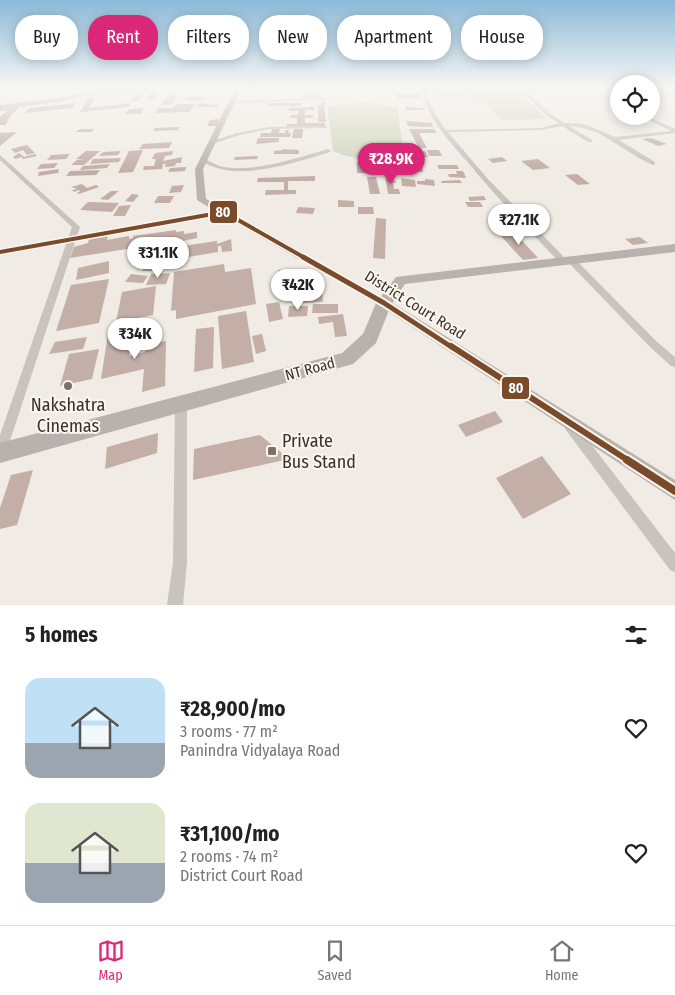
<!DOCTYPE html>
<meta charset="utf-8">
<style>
:root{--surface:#fff;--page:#f6f6f6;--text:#222;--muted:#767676;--line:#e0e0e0;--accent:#db2777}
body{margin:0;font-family:"Fira Sans Condensed",sans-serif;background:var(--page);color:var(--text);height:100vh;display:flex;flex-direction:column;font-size:19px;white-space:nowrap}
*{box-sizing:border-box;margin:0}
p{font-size:16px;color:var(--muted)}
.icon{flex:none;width:28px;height:28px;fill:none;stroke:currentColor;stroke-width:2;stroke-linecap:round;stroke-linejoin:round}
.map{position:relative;height:605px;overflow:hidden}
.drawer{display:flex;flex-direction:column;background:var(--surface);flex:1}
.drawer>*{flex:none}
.banner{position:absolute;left:15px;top:15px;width:645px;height:45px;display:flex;gap:10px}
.tools{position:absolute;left:610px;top:75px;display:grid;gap:10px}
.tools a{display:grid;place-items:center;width:50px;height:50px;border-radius:50%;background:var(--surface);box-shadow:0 2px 12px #0003;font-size:25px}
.price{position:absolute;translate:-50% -42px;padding:0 11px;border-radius:18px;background:#fff;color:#222;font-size:16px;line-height:32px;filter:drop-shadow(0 1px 2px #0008)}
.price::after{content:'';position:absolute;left:50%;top:30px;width:15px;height:11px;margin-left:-8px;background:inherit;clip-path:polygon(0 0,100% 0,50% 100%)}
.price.current{background:var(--accent);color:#fff}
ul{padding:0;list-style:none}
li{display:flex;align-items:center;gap:15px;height:125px;padding:0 25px}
li span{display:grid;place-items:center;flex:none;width:140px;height:100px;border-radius:15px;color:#555}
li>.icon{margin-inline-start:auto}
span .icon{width:60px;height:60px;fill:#fffc;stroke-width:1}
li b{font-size:21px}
h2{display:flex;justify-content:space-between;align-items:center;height:60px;padding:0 25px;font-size:21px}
.chip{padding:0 18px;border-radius:20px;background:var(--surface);box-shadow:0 2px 12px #0003;font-size:18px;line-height:45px}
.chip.current{background:var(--accent);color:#fff}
.tabs{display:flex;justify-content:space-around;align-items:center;height:70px;border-top:1px solid var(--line);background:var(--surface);font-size:14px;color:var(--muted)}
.tabs a{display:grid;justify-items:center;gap:2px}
.tabs .current{color:var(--accent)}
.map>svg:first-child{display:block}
.green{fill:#d1d6bf}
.building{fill:#c3afa7}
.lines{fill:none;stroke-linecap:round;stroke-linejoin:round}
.street{fill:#c9c3be;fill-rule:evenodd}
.secondary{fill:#bab3ae;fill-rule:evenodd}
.primary{fill:#b8b1ad;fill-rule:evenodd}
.bus-1-far3-casing{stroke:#fbf5ee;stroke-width:7}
.bus-1-far2-casing{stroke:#fbf5ee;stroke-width:9}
.bus-1-far1-casing{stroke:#fbf5ee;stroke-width:10}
.bus-1-casing{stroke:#fbf5ee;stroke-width:12}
.bus-1-far3{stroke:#7a4b2a;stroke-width:4}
.bus-1-far2{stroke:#7a4b2a;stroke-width:5}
.bus-1-far1{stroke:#7a4b2a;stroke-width:6}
.bus-1{stroke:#7a4b2a;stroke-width:8}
.poi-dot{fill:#7a716c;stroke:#fbf5ee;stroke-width:2}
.labels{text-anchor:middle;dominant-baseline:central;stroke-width:4;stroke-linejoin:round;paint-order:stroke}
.street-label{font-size:15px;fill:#3b302b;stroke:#fbf5ee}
.near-poi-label{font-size:18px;fill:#3b302b;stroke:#fbf5ee}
.line-badge{stroke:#fbf5ee;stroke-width:2}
.badge-label{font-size:14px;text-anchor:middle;font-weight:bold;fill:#fff}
</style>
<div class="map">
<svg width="675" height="605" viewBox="0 0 675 605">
<rect width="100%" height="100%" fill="#f0ebe5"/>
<g class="green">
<polygon points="520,93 547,119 502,120 484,102 474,102 469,94"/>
<path d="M367,102L397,108L405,157C382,161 354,161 333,151L327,106Z"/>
</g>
<g class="building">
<polygon points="152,91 160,91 154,99 146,100"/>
<polygon points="463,92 466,96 439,96 436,93"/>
<polygon points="138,93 144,93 137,102 130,102"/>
<polygon points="305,93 316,93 316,96 321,95 321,98 311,98 311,95 308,95 308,98 304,98"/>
<polygon points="396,93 419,93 422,98 398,99"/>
<polygon points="169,95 177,95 173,104 161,105"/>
<polygon points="194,96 200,96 199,98 206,97 201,101 184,100 186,98"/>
<polygon points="95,97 89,108 130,103 129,107 80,112 88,98"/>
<polygon points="322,102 326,102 324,105 326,122 318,122 318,105 322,105"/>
<polygon points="76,103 73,108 25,113 29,108"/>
<polygon points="199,103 214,105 219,103 217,107 196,107"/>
<rect x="269" y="103" width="32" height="3"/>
<polygon points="176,104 195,104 190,112 155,113 158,108 173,108"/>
<polygon points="20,106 6,121 9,120 5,125 0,125 0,117 8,110 0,111 0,108"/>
<polygon points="314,107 314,110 305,110 305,115 313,115 313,118 305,118 305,123 325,123 325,126 287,127 287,124 297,124 297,118 290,118 290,115 298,115 298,111 289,111 289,108"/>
<polygon points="405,107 425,108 425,110 406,110"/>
<polygon points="144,108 141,114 125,114 129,109"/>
<polygon points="219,119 217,126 207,126 210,120"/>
<polygon points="406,121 432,123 433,127 408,126"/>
<polygon points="179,127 178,130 153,131 155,128"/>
<polygon points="80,129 95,129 91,132 76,132"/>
<polygon points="272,129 280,129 279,133 285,133 285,130 289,130 288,133 291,133 290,137 260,137 261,133 271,133"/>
<polygon points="294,129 303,129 302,138 292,138"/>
<polygon points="409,129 434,129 437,133 419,133 427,148 419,148"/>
<polygon points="17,132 0,146 0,133"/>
<polygon points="258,138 279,138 279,142 256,144"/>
<polygon points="651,138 667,144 658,146 642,139"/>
<polygon points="172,142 169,148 139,149 143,144"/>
<polygon points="27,145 35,153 27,155 23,150 15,153 11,149"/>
<polygon points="283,149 299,150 299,154 274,154 274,151 283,150"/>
<polygon points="143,150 133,172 118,173 129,151"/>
<polygon points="427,150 439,150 442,156 429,156"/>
<polygon points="86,151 100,151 84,165 71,165 77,160 86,160 76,159"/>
<polygon points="121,151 118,155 99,156 103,152"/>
<polygon points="173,151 172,155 165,156 163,161 182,157 181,163 176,163 175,166 165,167 166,164 163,164 162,169 143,170 144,166 154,166 156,159 152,159 155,153"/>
<polygon points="413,151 425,151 428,157 416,157"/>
<polygon points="19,153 24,157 35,154 37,156 23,159 21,157 15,159 13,157"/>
<polygon points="70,154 66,159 47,160 51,155"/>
<polygon points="258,156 257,159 234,160 235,157"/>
<polygon points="502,157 507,161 493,163 488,159"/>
<polygon points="121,158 119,162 90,164 93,159"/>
<polygon points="538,159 550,168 533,170 521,161"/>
<polygon points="357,162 367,162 368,173 357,173"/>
<polygon points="58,163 54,168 37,169 41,164"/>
<polygon points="110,164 107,168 80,170 83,166"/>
<polygon points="400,164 422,165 423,172 400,171"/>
<polygon points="437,165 457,165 459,169 439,169"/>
<polygon points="186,167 185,171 168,172 170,168"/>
<polygon points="383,167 395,167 396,174 383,173"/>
<polygon points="59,169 58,173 38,176 39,172"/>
<polygon points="100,170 96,175 66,176 70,171"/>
<polygon points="456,171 463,171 466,178 449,177 448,174 457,174"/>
<polygon points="577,174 590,184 578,185 565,175"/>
<polygon points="385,175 395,175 395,177 392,177 396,183 393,183 394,189 399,189 400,194 388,194"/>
<polygon points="315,176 315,181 288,181 288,190 296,190 296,194 265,195 266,190 284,190 284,182 257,182 258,178"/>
<polygon points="367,177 376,177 380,194 370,194"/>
<polygon points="401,178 415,180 416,187 402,186"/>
<polygon points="425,179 434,180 435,186 417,184 417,181 425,181"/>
<polygon points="460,180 462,183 442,183 441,181"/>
<polygon points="82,184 87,188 96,185 99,187 79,194 77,193 80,191 79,190 74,192 72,190 77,189 71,187"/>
<polygon points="184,185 181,192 169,193 172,186"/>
<polygon points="111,191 119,191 108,200 100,199"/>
<polygon points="132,194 139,195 133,202 125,201"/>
<polygon points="158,196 174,196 170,203 154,203"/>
<polygon points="484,196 486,200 470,201 468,197"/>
<polygon points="338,200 354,201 354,207 338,207"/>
<polygon points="88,202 119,203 112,212 80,210"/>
<polygon points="465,202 480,202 483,207 468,207"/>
<polygon points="131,205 125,216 113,216 119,206"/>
<polygon points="298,207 315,208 313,214 296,213"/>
<polygon points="358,207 373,207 374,214 358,214"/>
<polygon points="376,218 386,219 385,259 373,258"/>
<polygon points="176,230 176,232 184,231 184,234 197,232 197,238 183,241 183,246 217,241 217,244 231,239 232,251 222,252 221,246 218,246 218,252 177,259 177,241 70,258 74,247 88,243 89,239 108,236 107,240 129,236 129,239 133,238 133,236"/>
<polygon points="515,233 538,258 523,260 500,235"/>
<polygon points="640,237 648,243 633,245 625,239"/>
<polygon points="153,250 153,256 133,260 133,254"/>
<polygon points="149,260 164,260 157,271 142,271"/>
<polygon points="109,261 109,273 76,280 78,268"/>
<polygon points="224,264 225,272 251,268 256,304 176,319 176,310 171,311 174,272"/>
<polygon points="278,270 303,270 316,277 312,282 312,286 280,287"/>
<polygon points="170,273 166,284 146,285 151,274"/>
<polygon points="131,274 148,276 143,283 125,282"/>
<polygon points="109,279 99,323 56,331 71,285"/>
<polygon points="156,286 153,315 116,322 122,292"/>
<polygon points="322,289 323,302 298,303 299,290"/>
<polygon points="279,302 283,319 269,322 266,304"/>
<polygon points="313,304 338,304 338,313 312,313"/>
<polygon points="289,306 308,306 307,316 288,317"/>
<polygon points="246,311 254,362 222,369 218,316"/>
<polygon points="343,314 347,336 335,337 333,322 319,324 318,317"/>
<polygon points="214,327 213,368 194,372 196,329"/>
<polygon points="132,329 129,356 145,352 145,345 166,341 165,386 142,392 144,369 101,379 108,334"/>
<polygon points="262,334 266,351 256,354 252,336"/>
<polygon points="87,337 83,349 49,354 55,342"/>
<polygon points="99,349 92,379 60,386 69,354"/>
<polygon points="495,411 503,422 466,437 458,425"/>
<polygon points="158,433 157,453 105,469 107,447"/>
<polygon points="260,435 289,459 193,480 194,449"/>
<polygon points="542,456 571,494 523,519 496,478"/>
<polygon points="33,470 17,525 0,529 0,508 11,475"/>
</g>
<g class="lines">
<g class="street">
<path d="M424,87H428C426,103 437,117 446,130L541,128L559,123L547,116L520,90L499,87L521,88L525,91H535V87H563L564,88L562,89H538V93H528L551,114L564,123L584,124L615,137L671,131L641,116H647L675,129V133L619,140L655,162V164L653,165C624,153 602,127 569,126L592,140V142H588L562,126L541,130L448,132L487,178L565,258L566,260L562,262H559C529,230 498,199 470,165C455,148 438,130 428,109C425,102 423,95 424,87Z"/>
<polygon points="158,88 238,88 240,89 238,90 158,90 76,97 74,96"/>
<polygon points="325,98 326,100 232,103 230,102 232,101"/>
<polygon points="613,101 619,103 619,106 612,103"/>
<polygon points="325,126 327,126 327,128 269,129 240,135 212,144 209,142 237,133 269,127"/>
<path d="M328,149L331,151L330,152C294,163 233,184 200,160L205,159C210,161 214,164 219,166C252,174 296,158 328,149Z"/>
<polygon points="0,155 80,227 6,453 4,457 0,459 0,435 72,227 0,160"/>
<polygon points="567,257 573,257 657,342 675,357 675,367 671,366 651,348 567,261 566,259"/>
<polygon points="181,399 185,400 187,404 187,562 183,605 167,605 173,562 175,404 177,400"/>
<polygon points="570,420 574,422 675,553 675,572 670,570 566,430 564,426 566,422"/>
</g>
<g class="secondary">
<polygon points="107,87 117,87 59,102 0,109 0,105 59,98"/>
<polygon points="236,87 242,87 203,169 206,199 388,300 675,480 675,500 380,306 223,215 0,255 0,249 215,211 197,200 195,169"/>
</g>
<polygon class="primary" points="675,244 675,252 405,284 391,305 376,343 353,364 0,463 0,443 342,353 363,334 376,303 396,277"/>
<g class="bus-1-far3-casing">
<polyline id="bus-1-far3" points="0,252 224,212 305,258"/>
</g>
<g class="bus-1-far2-casing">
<polyline id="bus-1-far2" points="303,257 384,303 453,348"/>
</g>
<g class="bus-1-far1-casing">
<polyline id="bus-1-far1" points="451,346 629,461"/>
</g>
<g class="bus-1-casing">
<polyline id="bus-1" points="627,460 675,491"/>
</g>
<use href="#bus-1-far3" class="bus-1-far3"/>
<use href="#bus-1-far2" class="bus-1-far2"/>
<use href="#bus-1-far1" class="bus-1-far1"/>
<use href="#bus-1" class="bus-1"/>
</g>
<linearGradient id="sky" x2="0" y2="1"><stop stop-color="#8bbad8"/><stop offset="0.51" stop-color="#f8f6f3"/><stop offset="1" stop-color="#f8f6f3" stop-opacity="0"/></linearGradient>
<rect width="675" height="172" fill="url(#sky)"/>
<g class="poi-dot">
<circle cx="68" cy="386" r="5"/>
<rect x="267" y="446" width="10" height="10" rx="2.5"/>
</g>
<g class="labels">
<g class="street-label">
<text transform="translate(415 305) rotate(32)">District Court Road</text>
<text transform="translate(310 369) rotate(-15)">NT Road</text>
</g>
<g class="near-poi-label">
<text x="68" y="405">Nakshatra<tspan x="68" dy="21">Cinemas</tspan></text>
<text x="282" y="441" text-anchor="start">Private<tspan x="282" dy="21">Bus Stand</tspan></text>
</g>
</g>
<g class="line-badge">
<rect x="209" y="200" width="29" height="24" rx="5" fill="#7a4b2a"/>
<rect x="501" y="376" width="29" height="24" rx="5" fill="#7a4b2a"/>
</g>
<g class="badge-label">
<text x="223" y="217">80</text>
<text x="516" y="393">80</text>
</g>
</svg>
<div class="tools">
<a><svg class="icon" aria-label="locate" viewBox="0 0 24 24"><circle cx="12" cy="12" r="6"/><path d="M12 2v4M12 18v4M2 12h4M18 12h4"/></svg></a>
</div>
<b class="price current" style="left:391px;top:185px">₹28.9K</b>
<b class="price" style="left:519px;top:246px">₹27.1K</b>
<b class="price" style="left:158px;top:279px">₹31.1K</b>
<b class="price" style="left:298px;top:311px">₹42K</b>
<b class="price" style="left:135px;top:360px">₹34K</b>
<div class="banner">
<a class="chip">Buy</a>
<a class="chip current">Rent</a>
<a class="chip">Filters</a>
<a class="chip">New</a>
<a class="chip">Apartment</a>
<a class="chip">House</a>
</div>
</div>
<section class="drawer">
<h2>5 homes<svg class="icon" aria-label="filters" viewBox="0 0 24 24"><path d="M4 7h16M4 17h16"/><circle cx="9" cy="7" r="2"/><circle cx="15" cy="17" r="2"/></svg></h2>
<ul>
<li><span style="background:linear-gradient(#bfe0f5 65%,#9aa5b1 0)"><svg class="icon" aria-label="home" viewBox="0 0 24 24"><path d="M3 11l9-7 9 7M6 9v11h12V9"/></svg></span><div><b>₹28,900/mo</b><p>3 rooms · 77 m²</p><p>Panindra Vidyalaya Road</p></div><svg class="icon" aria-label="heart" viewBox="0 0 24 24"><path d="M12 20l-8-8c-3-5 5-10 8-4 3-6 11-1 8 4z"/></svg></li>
<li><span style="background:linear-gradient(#dfe7d0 60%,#9aa5b1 0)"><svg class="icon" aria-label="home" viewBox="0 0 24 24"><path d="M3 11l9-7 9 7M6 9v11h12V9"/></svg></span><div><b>₹31,100/mo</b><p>2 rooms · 74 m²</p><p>District Court Road</p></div><svg class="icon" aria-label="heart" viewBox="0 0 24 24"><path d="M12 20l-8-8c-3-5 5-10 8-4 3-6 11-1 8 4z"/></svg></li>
</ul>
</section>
<nav class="tabs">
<a class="current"><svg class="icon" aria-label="map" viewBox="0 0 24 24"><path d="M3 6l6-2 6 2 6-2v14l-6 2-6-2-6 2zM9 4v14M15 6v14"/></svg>Map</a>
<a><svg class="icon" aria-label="saved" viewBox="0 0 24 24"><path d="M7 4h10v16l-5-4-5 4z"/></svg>Saved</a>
<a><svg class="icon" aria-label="home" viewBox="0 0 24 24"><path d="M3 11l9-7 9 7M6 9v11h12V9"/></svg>Home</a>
</nav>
